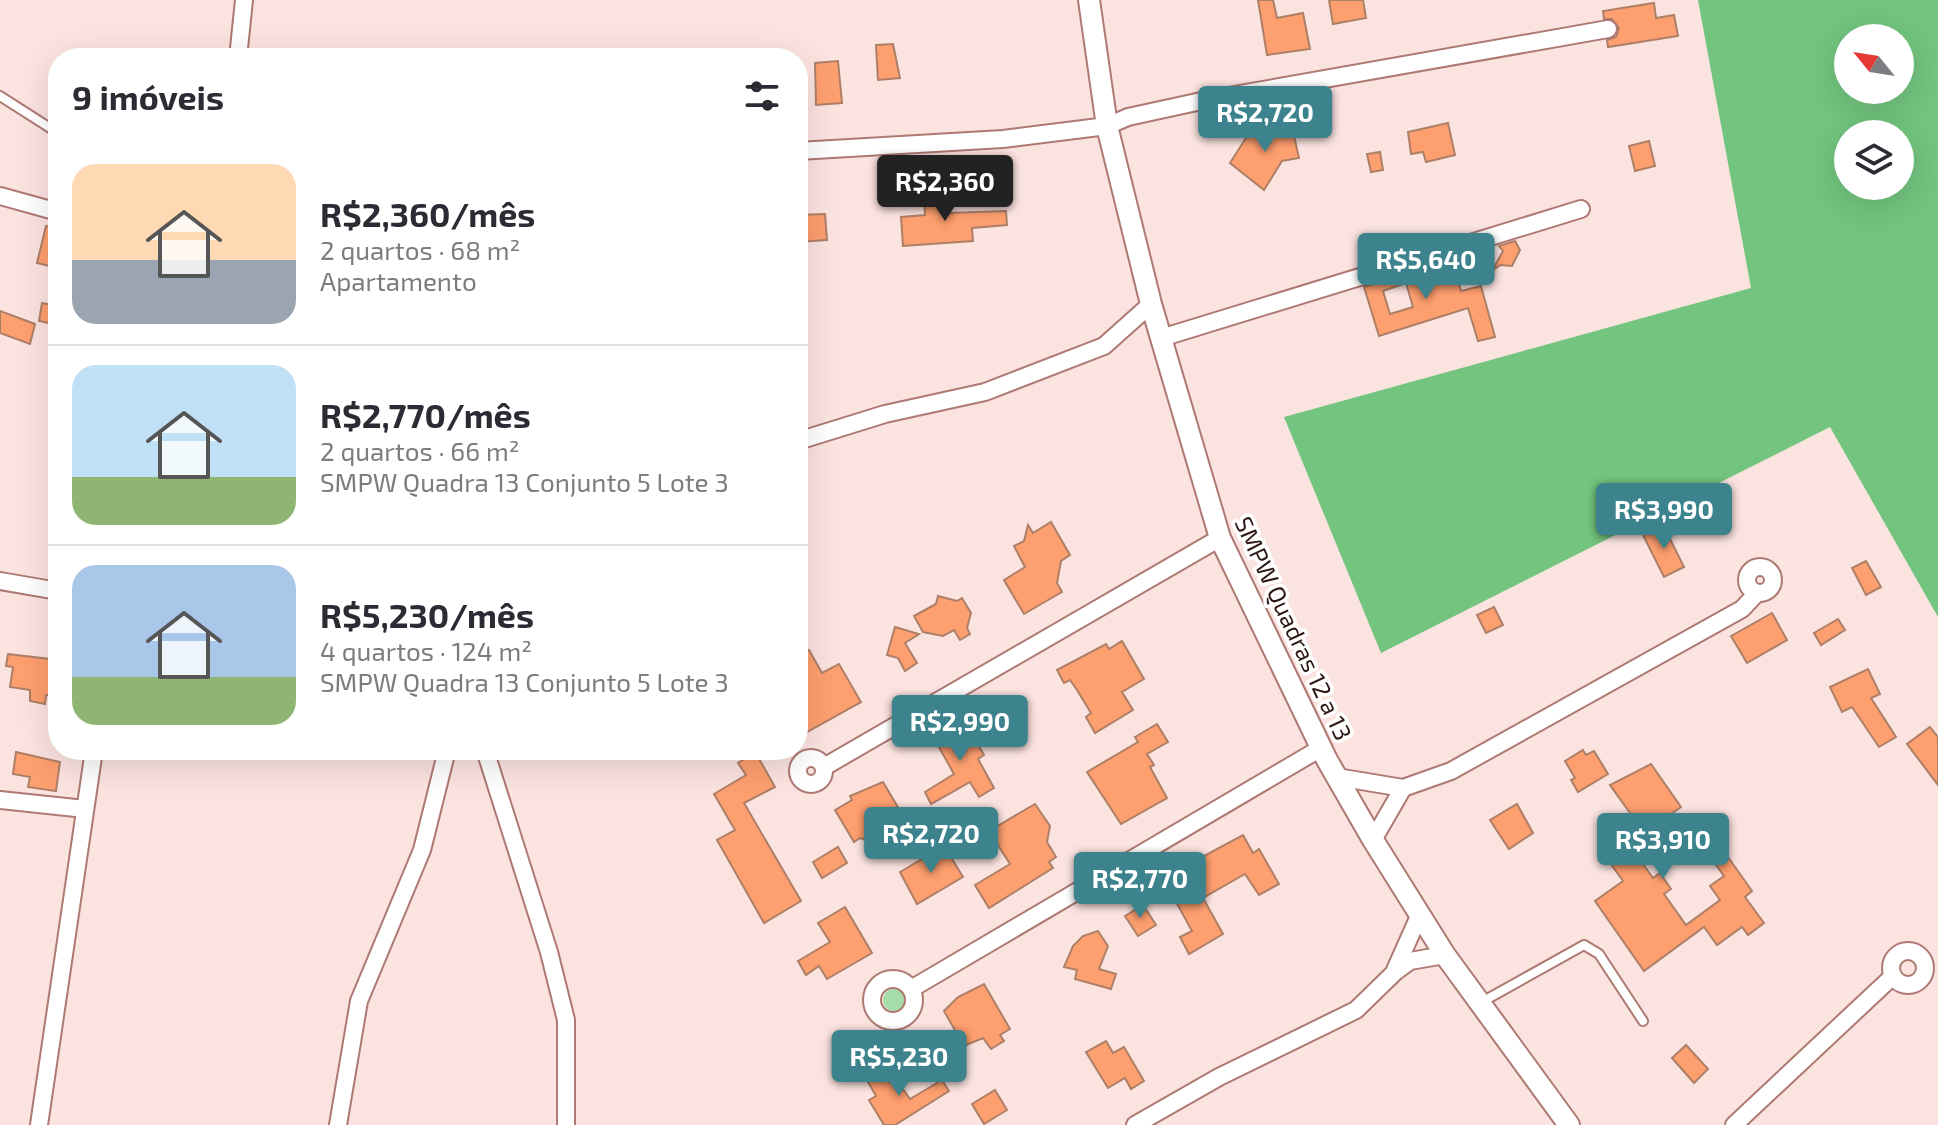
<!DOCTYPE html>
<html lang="pt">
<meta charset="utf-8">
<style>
:root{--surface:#fff;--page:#f2f2f3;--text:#2b2b33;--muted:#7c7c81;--line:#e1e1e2;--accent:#3d838d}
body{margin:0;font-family:"Exo 2",sans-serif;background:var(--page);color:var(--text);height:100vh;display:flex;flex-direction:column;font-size:30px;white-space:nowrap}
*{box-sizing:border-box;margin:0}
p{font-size:26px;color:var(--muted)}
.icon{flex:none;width:44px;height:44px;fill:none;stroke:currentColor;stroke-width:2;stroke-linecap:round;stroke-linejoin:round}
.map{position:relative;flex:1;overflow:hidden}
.side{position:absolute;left:48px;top:48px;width:760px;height:712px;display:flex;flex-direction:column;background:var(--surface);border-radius:32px;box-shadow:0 8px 32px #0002}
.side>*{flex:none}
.needle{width:52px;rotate:300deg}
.controls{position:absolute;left:1834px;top:24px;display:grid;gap:16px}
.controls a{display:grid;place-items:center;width:80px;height:80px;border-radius:50%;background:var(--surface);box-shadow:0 8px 32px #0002;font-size:40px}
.price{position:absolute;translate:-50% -68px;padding:0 18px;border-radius:8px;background:var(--accent);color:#fff;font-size:26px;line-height:52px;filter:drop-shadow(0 2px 4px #0008)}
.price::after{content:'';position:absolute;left:50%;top:48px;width:24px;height:18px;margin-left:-12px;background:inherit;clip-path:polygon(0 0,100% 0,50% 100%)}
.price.on{background:#222;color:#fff}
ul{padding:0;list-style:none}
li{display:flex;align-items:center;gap:24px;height:200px;padding:0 24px}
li+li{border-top:2px solid var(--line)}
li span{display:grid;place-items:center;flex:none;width:224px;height:160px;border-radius:24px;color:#555}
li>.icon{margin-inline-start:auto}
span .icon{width:96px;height:96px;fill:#fffc;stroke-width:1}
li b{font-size:34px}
h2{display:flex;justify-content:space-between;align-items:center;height:96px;padding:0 24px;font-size:34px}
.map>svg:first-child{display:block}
.green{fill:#a4dcaa}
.forest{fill:#72c47e;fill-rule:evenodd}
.building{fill:#fe9f6f;stroke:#ae7f67;stroke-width:2;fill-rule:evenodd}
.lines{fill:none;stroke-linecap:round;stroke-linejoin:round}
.service-casing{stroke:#ae7972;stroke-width:12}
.minor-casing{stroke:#ae7972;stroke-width:20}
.tertiary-casing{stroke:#ae7972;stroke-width:24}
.service{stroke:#fff;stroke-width:8}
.minor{stroke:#fff;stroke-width:16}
.tertiary{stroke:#fff;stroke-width:20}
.labels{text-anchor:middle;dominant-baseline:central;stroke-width:7;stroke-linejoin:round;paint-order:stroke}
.street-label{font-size:24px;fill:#2d1816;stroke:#fff}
</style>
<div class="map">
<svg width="1938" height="1125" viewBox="0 0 1938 1125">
<rect width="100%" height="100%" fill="#fbe3e0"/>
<circle class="green" cx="894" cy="1000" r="11"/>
<path class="forest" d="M1698,0H1938V617L1830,427L1381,653L1284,417L1751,288ZM1848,38H1900V90H1848ZM1848,134H1900V186H1848Z"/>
<g class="building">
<polygon points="1258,0 1273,0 1277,18 1303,13 1310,49 1267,55"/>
<polygon points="1329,0 1363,0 1366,18 1333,24"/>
<polygon points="1654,3 1656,18 1674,15 1678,36 1608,47 1607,40 1616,37 1619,28 1612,19 1604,19 1603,11"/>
<polygon points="893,44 900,78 878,80 876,45"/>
<polygon points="838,61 842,103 816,105 815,63"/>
<polygon points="1270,123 1280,131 1292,127 1299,158 1282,161 1264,190 1230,163 1253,127 1263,133"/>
<polygon points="1448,123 1455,155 1426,162 1423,152 1411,154 1408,132"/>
<polygon points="1649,141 1655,166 1635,171 1629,146"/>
<polygon points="1380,152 1383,170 1371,172 1367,154"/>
<polygon points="946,190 947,213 1006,211 1007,225 972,228 973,241 903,246 901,217 925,215 924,191"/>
<polygon points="825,214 827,240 798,242 798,215"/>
<polygon points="46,226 58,229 58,268 37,263"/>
<polygon points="1515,241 1520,250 1512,266 1500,265 1492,271 1503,251 1499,246"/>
<path d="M1453,260L1461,291L1481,286L1495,337L1478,341L1468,308L1379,336L1364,287ZM1406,283L1413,307L1390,314L1383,291Z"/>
<polygon points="42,303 58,306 58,325 39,321"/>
<polygon points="0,311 35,324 30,344 0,333"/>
<polygon points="1051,522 1070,555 1061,561 1057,583 1062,592 1024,614 1004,580 1025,567 1014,546 1024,541 1028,525 1033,533"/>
<polygon points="1663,525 1684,567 1664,577 1643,535"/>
<polygon points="1866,561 1881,587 1866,595 1852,568"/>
<polygon points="938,596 957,601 962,598 971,613 967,628 970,634 960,640 954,630 943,636 923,632 914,616 936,604"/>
<polygon points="1494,607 1503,625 1486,633 1477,615"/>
<polygon points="1772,613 1787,640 1747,663 1731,636"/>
<polygon points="1838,619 1845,630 1821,645 1814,633"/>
<polygon points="895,627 919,634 905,643 917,663 905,671 898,658 887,655"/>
<polygon points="1122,641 1144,679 1122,692 1133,710 1095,733 1086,717 1091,713 1077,690 1070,680 1064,683 1057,670 1106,644 1109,649"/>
<polygon points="809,650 822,673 839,664 861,702 798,737 798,657"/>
<polygon points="8,654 58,660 58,696 46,695 45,704 30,701 30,690 10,687 13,667 6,666"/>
<polygon points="1868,669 1880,694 1871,698 1896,737 1879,747 1852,707 1842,712 1830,687"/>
<polygon points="964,721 984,755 978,759 994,788 979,797 970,782 931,804 925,792 954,774 935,740 944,735 941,729 951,723 958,724"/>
<polygon points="1157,724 1168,742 1147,754 1154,765 1150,767 1167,798 1121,824 1087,772 1138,742 1135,737"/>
<polygon points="1930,727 1938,737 1938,785 1907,744"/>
<polygon points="739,750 754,750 775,787 744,803 801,901 764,923 717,840 735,830 714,794 746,775 738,763 744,759"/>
<polygon points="1583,750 1586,755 1594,751 1608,774 1578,792 1571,780 1575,778 1565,761"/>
<polygon points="16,752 60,762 56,791 28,787 30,777 13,774"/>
<polygon points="1651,764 1681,807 1644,833 1651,843 1636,854 1653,878 1660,873 1671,889 1664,894 1686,925 1720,900 1710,886 1724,876 1704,848 1716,840 1752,891 1745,897 1764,923 1748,935 1742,927 1717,945 1704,927 1644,971 1595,901 1623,881 1598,846 1635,820 1610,785"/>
<polygon points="883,782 902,814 886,824 892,835 877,844 860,838 854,842 835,810 852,800 850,796"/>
<polygon points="1035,804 1050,826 1047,842 1056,857 1049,862 1053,868 989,908 975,885 1010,864 989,831"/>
<polygon points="1517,804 1533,833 1509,849 1490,820"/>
<polygon points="1243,835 1253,853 1259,849 1279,884 1259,895 1245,874 1203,898 1223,934 1189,954 1180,937 1192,931 1163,878"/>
<polygon points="944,846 963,877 917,904 900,872"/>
<polygon points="838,847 847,863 822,878 813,862"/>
<polygon points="1143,905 1156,925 1138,936 1125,916"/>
<polygon points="845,907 872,953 827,979 819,966 806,975 798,961 830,942 818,923"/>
<polygon points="1098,931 1108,946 1099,969 1116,974 1111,989 1075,979 1077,970 1064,967 1073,946 1083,936"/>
<polygon points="984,984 1010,1029 1000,1035 1004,1041 991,1049 983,1038 964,1046 944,1011 958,997"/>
<polygon points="1106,1041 1113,1053 1124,1047 1144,1081 1131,1089 1125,1078 1108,1088 1086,1052"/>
<polygon points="1686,1045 1708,1069 1694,1083 1672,1058"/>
<polygon points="880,1066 889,1082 895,1078 910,1099 942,1080 949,1091 895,1125 884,1125 869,1100 876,1096 864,1075"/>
<polygon points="995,1090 1007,1110 984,1124 972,1104"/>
</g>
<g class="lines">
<g class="service-casing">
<g id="service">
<polyline points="0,96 58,133"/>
<polyline points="1480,1003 1584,945 1599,954 1643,1021"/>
</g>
</g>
<g class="minor-casing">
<g id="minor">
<polyline points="238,58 244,0"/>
<polyline points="798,151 1003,139 1107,126 1128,117 1206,100 1608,29"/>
<polyline points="0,196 58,212"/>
<polyline points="1161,338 1581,209"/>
<polyline points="798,441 885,414 985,392 1104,346 1151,304"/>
<circle cx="1760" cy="580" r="13"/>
<polyline points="0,581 58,591"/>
<polyline points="485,750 549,952 566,1020 566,1125"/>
<circle cx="811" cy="771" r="13"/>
<polyline points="824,767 1220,538"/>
<polyline points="1337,777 1403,788 1451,771 1742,609 1757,593"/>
<polyline points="0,800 85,809"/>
<polyline points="1373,840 1403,788"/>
<circle cx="1908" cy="968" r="17"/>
<polyline points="1395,970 1420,914"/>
<circle cx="893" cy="1000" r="21"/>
<polyline points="911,989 1321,748"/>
<polyline points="39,1125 94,750"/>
<polyline points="338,1125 359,1001 422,850 447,750"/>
<polyline points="1135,1125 1219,1077 1356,1010 1395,972 1410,961 1445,955"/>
<polyline points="1734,1125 1893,976"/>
</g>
</g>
<g class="tertiary-casing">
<polyline id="tertiary" points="1089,0 1107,126 1151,304 1220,538 1327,760 1373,840 1445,955 1569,1125"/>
</g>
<use href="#service" class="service"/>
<use href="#minor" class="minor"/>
<use href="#tertiary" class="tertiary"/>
</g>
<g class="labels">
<g class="street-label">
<text transform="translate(1294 628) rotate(65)">SMPW Quadras 12 a 13</text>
</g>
</g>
</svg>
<div class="controls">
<a><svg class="needle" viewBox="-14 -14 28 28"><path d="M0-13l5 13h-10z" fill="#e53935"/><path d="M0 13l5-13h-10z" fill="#7c7c81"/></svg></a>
<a><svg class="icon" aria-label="layers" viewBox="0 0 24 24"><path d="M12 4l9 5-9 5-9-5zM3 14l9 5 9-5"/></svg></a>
</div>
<b class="price" style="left:1265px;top:154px">R$2,720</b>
<b class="price on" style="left:945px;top:223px">R$2,360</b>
<b class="price" style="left:1426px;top:301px">R$5,640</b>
<b class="price" style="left:1664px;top:551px">R$3,990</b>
<b class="price" style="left:960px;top:763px">R$2,990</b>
<b class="price" style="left:931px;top:875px">R$2,720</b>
<b class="price" style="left:1663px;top:881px">R$3,910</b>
<b class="price" style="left:1140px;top:920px">R$2,770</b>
<b class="price" style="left:899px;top:1098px">R$5,230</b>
<section class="side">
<h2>9 imóveis<svg class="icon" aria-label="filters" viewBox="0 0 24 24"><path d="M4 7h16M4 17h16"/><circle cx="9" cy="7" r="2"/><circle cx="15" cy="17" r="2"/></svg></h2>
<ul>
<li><span style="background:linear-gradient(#ffd9b3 60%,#9aa5b1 0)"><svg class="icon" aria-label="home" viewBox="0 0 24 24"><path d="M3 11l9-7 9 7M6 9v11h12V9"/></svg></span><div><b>R$2,360/mês</b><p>2 quartos · 68 m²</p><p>Apartamento</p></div></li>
<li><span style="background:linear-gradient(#bfe0f5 70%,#8fb573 0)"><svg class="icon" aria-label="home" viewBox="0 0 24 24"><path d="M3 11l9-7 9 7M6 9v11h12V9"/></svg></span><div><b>R$2,770/mês</b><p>2 quartos · 66 m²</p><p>SMPW Quadra 13 Conjunto 5 Lote 3</p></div></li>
<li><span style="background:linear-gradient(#a9c7e8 70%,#8fb573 0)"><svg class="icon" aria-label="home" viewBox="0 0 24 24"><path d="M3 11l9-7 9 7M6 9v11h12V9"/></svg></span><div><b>R$5,230/mês</b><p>4 quartos · 124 m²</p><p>SMPW Quadra 13 Conjunto 5 Lote 3</p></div></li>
</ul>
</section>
</div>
